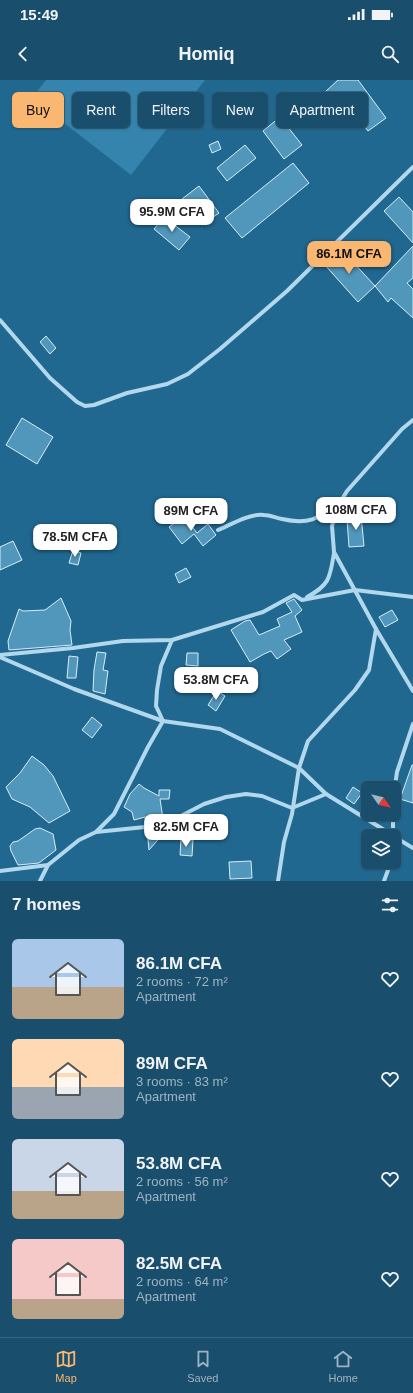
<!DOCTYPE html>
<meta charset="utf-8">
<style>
:root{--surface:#194e6d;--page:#225572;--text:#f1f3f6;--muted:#9fb4c2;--line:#376580;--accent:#fab772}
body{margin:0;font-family:Arial,sans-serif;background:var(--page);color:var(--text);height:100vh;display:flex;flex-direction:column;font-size:15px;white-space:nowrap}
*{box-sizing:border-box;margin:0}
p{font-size:13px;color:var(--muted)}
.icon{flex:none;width:22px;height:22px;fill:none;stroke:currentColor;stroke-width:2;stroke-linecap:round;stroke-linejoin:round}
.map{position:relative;height:801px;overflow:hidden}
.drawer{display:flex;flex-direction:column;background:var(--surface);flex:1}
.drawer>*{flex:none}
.hud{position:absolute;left:12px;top:12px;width:389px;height:36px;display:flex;gap:8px}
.needle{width:26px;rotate:124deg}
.controls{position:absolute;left:361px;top:701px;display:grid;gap:8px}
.controls a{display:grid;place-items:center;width:40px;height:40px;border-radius:6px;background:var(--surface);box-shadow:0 1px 3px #0004,0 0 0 1px var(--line);font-size:20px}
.price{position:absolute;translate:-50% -34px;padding:0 9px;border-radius:8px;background:#fff;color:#222;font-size:13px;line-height:26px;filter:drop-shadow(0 1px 2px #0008)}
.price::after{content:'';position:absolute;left:50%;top:24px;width:12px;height:9px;margin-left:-6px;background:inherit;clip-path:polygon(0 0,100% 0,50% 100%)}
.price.active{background:var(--accent);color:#111}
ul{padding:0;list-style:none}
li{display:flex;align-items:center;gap:12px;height:100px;padding:0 12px}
li span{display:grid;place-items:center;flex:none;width:112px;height:80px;border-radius:6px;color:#555}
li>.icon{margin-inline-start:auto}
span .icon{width:48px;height:48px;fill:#fffc;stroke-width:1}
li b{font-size:17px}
h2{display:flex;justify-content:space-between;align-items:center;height:48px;padding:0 12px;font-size:17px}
.tag{padding:0 14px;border-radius:6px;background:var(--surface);box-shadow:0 1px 3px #0004,0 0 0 1px var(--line);font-size:14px;line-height:36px}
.tag.active{background:var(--accent);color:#111}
.status{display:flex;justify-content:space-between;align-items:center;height:28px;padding:0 20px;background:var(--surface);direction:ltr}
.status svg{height:11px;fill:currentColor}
header{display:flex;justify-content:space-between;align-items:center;height:52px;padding:0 12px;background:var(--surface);font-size:18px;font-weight:700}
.tabs{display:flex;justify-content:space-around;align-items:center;height:56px;border-top:1px solid var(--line);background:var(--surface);font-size:11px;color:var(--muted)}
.tabs a{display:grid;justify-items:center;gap:2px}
.tabs .active{color:var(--accent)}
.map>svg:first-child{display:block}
.green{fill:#3484ae}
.building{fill:#5196bb;stroke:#d7edf9}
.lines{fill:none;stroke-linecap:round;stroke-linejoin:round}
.street{stroke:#b1d8ed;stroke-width:4}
</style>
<div class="status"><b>15:49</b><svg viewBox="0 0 49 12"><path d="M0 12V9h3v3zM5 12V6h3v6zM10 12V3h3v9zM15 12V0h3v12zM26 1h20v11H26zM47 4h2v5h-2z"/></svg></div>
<header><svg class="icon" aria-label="back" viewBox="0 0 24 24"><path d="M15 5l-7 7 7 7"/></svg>Homiq<svg class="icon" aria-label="search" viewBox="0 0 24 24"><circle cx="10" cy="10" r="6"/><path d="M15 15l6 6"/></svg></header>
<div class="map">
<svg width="413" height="801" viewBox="0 0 413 801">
<rect width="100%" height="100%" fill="#216891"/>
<polygon class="green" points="46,0 205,0 131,95 32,18"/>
<g class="building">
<polygon points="338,0 358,0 386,38 368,51 349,25 338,33 328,19 319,28 305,32 302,22 325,15 324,13"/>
<polygon points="280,37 302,65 284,79 263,51"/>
<polygon points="218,61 221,69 212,73 209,65"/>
<polygon points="245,65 256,78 227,101 217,88"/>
<polygon points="293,83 309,103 242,158 225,138"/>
<polygon points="199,106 219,133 202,145 182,119"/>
<polygon points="399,117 413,132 413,163 384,131"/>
<polygon points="164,137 190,157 179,170 154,149"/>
<polygon points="413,166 413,198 407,203 413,209 413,238 391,218 388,222 375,206"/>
<polygon points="340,168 375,206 358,222 324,184"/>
<polygon points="46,256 56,268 50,274 40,262"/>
<polygon points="22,338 53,357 37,384 6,365"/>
<polygon points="367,418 387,420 385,442 365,440"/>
<polygon points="360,425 364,466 349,467 347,439 354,439"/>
<polygon points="184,436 197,453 208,444 216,455 203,466 194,454 182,464 169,447"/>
<polygon points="13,461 22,480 0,490 0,467"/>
<polygon points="73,470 81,473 78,485 69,483"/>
<polygon points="186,488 191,497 179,503 175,494"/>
<polygon points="61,518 71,541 70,550 72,565 9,570 8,561 19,529 23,531 45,530"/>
<polygon points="294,519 302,530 295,536 302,552 284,560 291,569 277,579 271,571 264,574 250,582 231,550 245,541 250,540 259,555 280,546 277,539 292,532 286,523"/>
<polygon points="392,530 398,540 385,547 379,537"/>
<polygon points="97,572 106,573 103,590 108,591 105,614 93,611 94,590"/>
<polygon points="187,573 198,573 198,586 186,585"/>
<polygon points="69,576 78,577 76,598 67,598"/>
<polygon points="227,592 234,597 226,608 219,603"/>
<polygon points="217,611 225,616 216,631 208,625"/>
<polygon points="92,637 102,645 92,658 82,650"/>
<polygon points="32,676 44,685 53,696 70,731 49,743 30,727 12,719 6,707 20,693"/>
<polygon points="412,685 413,685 413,723 400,719"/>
<polygon points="139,704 144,708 159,716 159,710 170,710 169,719 160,719 163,739 154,743 146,743 145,737 134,740 132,732 124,727 130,714"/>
<polygon points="353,707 362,713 354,724 346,718"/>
<polygon points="164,746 164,753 149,770 147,750 156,749"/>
<polygon points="40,748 53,754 56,770 39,783 18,785 11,771 10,766 13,762 18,761 35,749"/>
<polygon points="181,759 193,760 192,776 180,775"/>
<polygon points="251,781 252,798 230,799 229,782"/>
</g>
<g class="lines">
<g class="street">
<polyline points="0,240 50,298 77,322 85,326 94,325 127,313 167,304 188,294 220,269 287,211 413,87"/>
<polyline points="413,340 402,349 347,411 339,424 332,446 334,472 376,549 413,611"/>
<path d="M218,450C230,445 250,433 264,435C270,435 276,438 282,439C308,445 318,439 338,424"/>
<path d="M307,517C330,505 330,497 334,473"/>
<polyline points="0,575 73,568 123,561 172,560 263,532 294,515 302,520 355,510 413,517"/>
<polyline points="0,577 74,609 163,641 220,649 299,688 326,714 394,756"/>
<polyline points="394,712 397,692 413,644"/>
<polyline points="393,734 393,752 400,760 394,775"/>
<polyline points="96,752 155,746 179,737 204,724 226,717 246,714 262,716 292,728 326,714"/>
<polyline points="398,759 413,768"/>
<polyline points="0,791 48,785 79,760 96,752 114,734 148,667 163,641 156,626 157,610 161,586 172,560"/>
<polyline points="40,801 48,785"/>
<polyline points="278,801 284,762 292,734 299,688 308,661 355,610 369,590 376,549"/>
<polyline points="384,801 391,782"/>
</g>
</g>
</svg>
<div class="controls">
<a><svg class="needle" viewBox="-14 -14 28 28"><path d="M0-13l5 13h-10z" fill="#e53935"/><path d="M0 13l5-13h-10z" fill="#9fb4c2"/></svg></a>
<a><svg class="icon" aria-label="layers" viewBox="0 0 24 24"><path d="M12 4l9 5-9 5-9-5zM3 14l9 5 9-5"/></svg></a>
</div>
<b class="price" style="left:172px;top:153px">95.9M CFA</b>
<b class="price active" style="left:349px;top:195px">86.1M CFA</b>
<b class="price" style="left:356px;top:451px">108M CFA</b>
<b class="price" style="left:191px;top:452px">89M CFA</b>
<b class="price" style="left:75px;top:478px">78.5M CFA</b>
<b class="price" style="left:216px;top:621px">53.8M CFA</b>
<b class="price" style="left:186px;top:768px">82.5M CFA</b>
<div class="hud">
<a class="tag active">Buy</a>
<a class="tag">Rent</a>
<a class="tag">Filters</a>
<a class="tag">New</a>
<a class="tag">Apartment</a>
</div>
</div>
<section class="drawer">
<h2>7 homes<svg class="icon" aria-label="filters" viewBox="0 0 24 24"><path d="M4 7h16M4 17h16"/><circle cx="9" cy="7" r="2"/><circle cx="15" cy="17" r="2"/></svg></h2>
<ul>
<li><span style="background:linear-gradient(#a9c7e8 60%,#b9a48a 0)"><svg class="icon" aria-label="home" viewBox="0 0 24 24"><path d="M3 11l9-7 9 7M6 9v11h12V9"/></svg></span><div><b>86.1M CFA</b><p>2 rooms · 72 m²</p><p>Apartment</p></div><svg class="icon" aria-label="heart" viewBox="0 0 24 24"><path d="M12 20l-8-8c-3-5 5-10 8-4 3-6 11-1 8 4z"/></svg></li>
<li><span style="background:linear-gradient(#ffd9b3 60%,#9aa5b1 0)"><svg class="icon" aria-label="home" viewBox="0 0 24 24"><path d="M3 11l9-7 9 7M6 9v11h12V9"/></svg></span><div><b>89M CFA</b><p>3 rooms · 83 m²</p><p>Apartment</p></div><svg class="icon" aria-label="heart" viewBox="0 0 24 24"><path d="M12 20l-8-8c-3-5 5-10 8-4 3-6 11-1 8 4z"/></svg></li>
<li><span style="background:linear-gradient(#c9d6e8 65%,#b9a48a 0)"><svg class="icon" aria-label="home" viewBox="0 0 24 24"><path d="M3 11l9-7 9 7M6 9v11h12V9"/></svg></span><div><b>53.8M CFA</b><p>2 rooms · 56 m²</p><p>Apartment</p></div><svg class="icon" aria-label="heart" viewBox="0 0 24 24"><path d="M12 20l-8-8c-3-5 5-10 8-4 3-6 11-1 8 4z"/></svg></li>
<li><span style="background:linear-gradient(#f6c9c9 75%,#b9a48a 0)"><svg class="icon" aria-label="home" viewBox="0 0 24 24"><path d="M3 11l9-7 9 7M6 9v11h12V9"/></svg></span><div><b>82.5M CFA</b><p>2 rooms · 64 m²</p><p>Apartment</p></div><svg class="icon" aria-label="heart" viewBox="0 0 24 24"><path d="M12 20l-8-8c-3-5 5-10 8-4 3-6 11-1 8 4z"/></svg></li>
</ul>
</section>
<nav class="tabs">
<a class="active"><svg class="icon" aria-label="map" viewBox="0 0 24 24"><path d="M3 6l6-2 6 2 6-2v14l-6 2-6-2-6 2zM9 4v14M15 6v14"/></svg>Map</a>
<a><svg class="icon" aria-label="saved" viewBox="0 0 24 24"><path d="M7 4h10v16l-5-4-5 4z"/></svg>Saved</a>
<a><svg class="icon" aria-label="home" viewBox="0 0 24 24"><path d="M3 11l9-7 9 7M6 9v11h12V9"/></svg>Home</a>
</nav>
